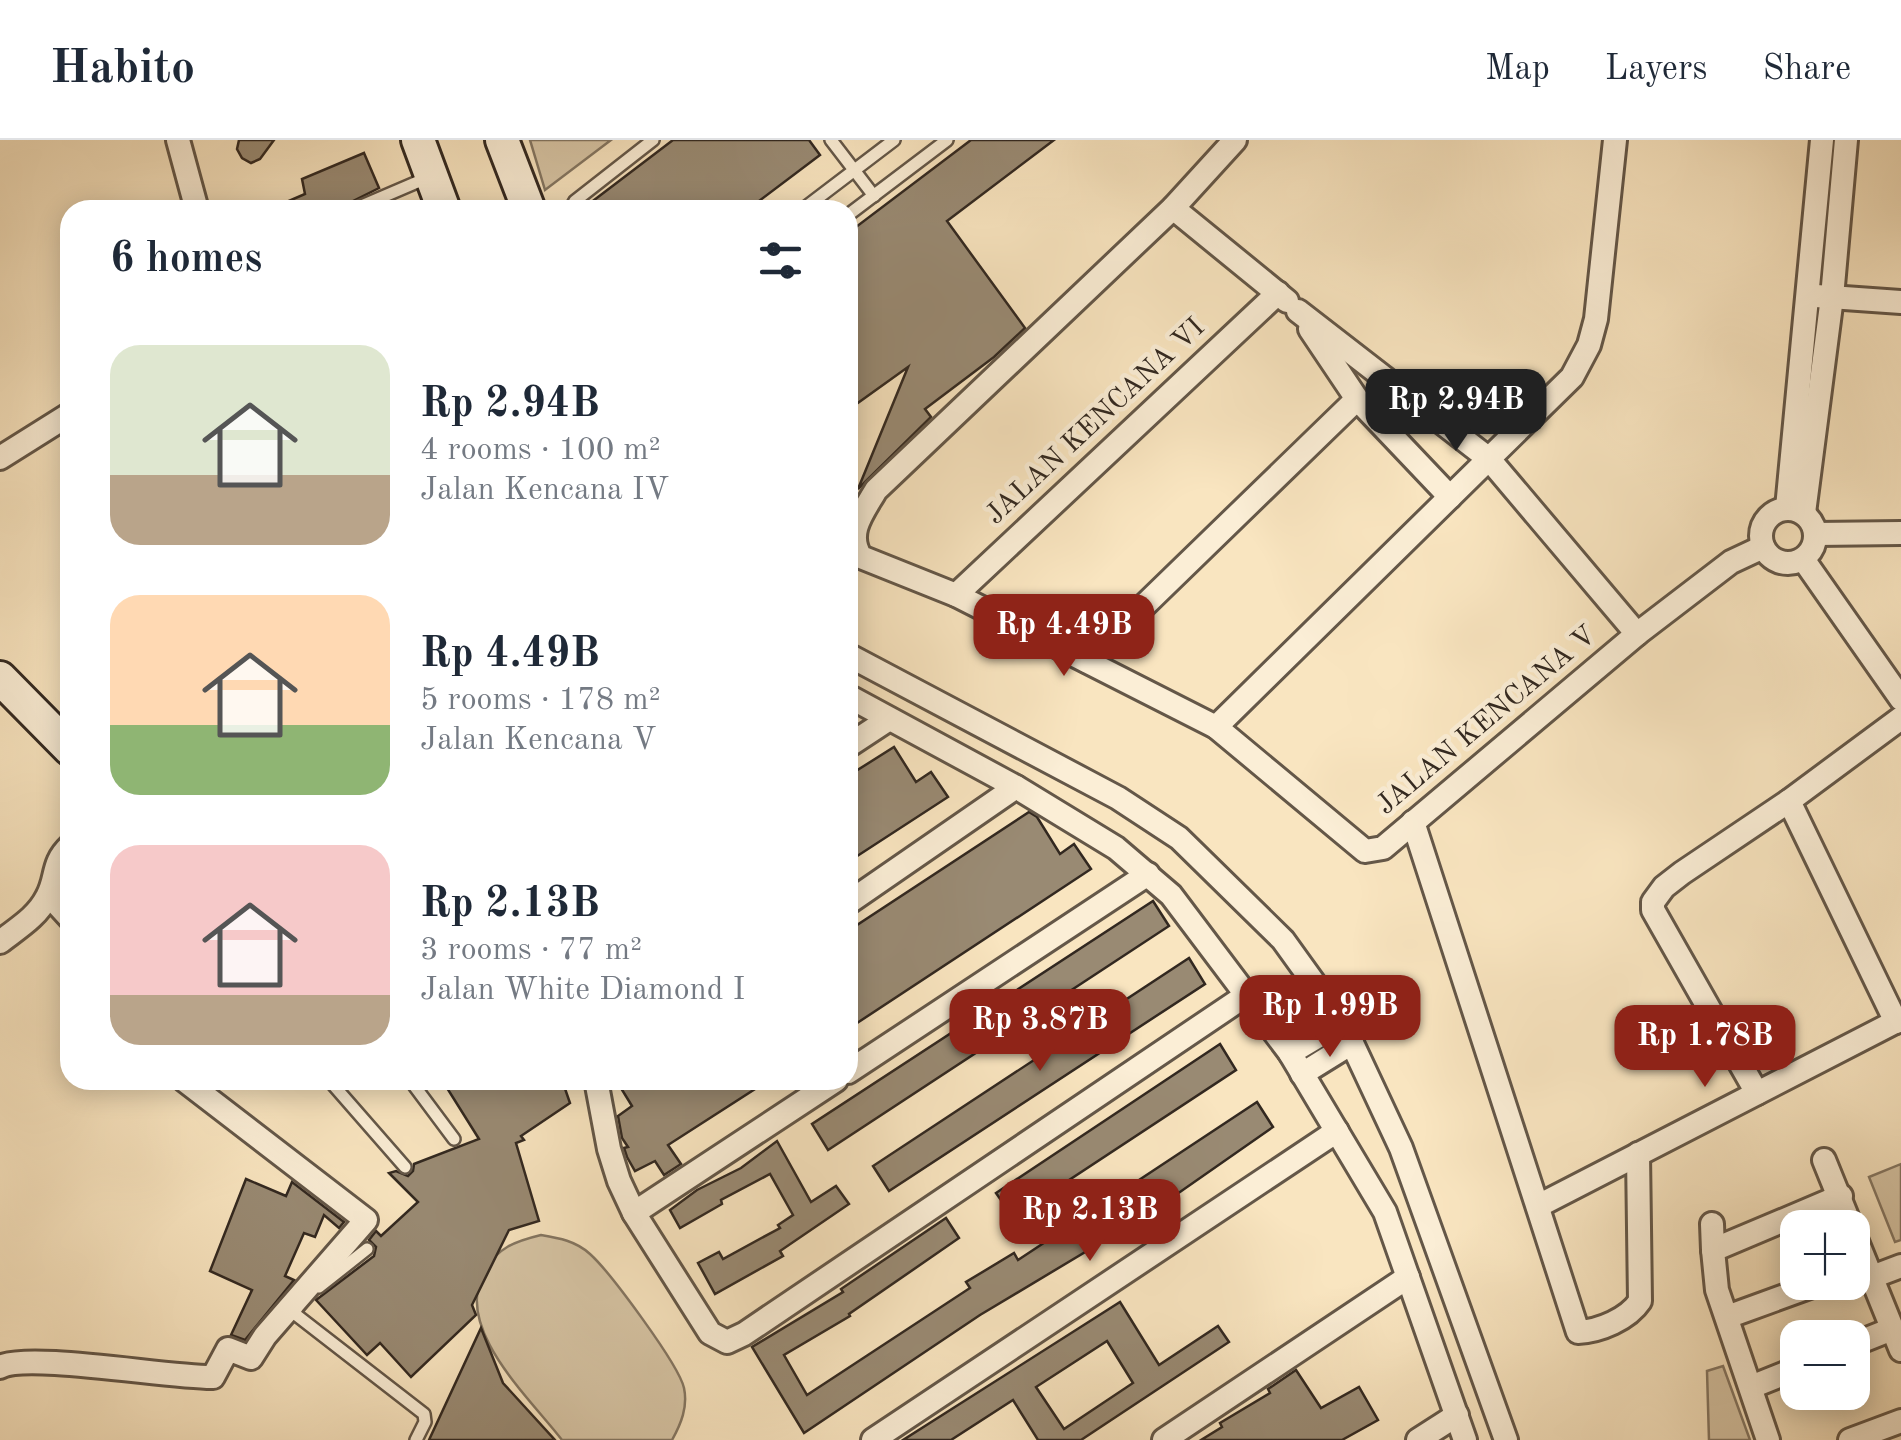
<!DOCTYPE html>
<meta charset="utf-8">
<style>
:root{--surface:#fff;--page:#f6f6f7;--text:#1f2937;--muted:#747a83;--line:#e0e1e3;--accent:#8f2418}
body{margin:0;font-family:"Old Standard TT",serif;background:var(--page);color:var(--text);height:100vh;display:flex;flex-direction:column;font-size:38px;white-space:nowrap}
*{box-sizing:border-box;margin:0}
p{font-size:32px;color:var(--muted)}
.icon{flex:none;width:55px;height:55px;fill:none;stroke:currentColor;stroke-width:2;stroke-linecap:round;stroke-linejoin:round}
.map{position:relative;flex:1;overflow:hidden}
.drawer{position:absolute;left:60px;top:60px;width:798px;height:890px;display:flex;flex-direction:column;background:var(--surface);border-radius:30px;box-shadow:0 5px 25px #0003}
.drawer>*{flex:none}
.fabs{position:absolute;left:1780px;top:1070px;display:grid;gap:20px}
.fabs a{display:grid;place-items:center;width:90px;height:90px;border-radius:20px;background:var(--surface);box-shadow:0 5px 25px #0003;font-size:50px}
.price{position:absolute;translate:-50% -85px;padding:0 22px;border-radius:20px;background:var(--accent);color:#fff;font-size:32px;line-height:65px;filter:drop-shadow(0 2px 5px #0008)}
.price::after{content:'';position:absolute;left:50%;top:60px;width:30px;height:22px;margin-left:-15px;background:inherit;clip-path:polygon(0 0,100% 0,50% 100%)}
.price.selected{background:#222;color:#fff}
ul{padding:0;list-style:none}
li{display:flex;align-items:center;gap:30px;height:250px;padding:0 50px}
li span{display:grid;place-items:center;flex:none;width:280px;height:200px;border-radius:30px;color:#555}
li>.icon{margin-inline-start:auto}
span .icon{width:120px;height:120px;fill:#fffc;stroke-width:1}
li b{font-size:42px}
h2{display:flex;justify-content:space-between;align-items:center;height:120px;padding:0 50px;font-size:42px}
header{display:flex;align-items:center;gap:60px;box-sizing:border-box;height:140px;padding:0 50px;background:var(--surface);border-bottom:2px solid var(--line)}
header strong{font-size:48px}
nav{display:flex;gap:55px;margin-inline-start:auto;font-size:35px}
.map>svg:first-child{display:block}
.green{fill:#d7c5a5;stroke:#847662;stroke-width:2.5}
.building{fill:#998a73;stroke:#322820;stroke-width:2.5;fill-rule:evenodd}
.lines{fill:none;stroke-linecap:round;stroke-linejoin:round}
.lane-casing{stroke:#645748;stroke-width:16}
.street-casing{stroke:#645748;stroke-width:28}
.secondary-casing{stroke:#322820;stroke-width:38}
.lane{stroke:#fbeed6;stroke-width:11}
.street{stroke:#fbeed6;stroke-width:22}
.secondary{stroke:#fbeed6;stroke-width:32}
.labels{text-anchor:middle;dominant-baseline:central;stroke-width:9;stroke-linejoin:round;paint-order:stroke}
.street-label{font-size:28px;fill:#322820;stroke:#fbeed6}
</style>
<header>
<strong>Habito</strong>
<nav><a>Map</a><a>Layers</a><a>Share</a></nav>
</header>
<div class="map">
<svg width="1901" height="1300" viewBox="0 0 1901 1300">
<rect width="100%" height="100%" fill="#f9e5c0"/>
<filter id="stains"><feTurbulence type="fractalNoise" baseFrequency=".002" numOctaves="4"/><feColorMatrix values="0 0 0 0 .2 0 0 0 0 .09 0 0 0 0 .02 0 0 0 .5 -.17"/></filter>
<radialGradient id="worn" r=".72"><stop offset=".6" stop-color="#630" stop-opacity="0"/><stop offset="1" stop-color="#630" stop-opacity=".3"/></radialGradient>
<g class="green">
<polygon points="530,0 611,0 545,50"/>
<polygon points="1901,1024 1901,1100 1895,1102 1869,1037"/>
<path d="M541,1095C559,1098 576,1101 590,1114C610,1132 679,1225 684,1248C688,1267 681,1284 672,1300H562C529,1257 453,1188 484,1132C496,1108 516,1101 541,1095Z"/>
<polygon points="1723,1226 1750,1300 1709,1300 1707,1231"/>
</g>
<g class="building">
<polygon points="239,0 274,0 260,19 251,23 242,18 237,9"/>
<polygon points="673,0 809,0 820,15 747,70 581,70"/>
<polygon points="971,0 1054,0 947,81 1025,188 994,217 925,269 931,277 858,349 908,227 848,270 848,93"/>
<polygon points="364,13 379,48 335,70 268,70 305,54 302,39"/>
<polygon points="894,607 916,642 931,632 948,657 848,722 848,636"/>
<polygon points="1029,672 1037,677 1060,714 1074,704 1091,729 848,889 848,791"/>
<polygon points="1153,761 1169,786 828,1010 812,984"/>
<polygon points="1189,818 1205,844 889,1051 873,1026"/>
<polygon points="1220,904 1236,930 1013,1077 996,1053"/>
<polygon points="442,940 562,940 570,963 521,996 524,1000 516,1003 539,1081 509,1090 472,1165 476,1175 411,1237 380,1203 367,1215 316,1160 374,1116 376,1107 369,1100 376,1091 381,1096 418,1062 389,1033 396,1031 408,1036 413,1031 414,1024 479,999"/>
<polygon points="616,940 769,940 668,1005 681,1024 664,1035 655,1021 635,1031 627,1017 624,1008 628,1007 622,998 618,976 632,966"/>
<polygon points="1257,962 1273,987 1147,1075 980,1175 804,1293 752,1207 843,1152 841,1149 946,1078 959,1098 849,1174 850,1176 784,1215 807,1255 970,1148 966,1142 1014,1113 1018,1120"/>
<polygon points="777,1001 811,1062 836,1046 849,1064 780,1111 783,1116 715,1154 698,1123 719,1112 723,1119 780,1088 778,1085 793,1075 770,1034 721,1060 722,1064 680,1088 670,1070 697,1050 741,1028"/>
<polygon points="246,1039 286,1056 292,1042 344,1082 339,1088 324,1075 315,1097 304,1093 285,1136 294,1140 245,1200 231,1195 252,1150 210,1131"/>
<path d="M1120,1162L1159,1225L1218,1186L1229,1202L1081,1300H1038L1013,1260L951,1300H903ZM1107,1201L1133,1243L1064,1289L1036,1247Z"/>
<polygon points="481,1188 503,1243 555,1300 429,1300"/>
<polygon points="1296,1230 1321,1268 1359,1247 1378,1280 1342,1300 1201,1300 1222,1287 1220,1283 1270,1253 1268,1249"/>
</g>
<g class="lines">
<g class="lane-casing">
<g id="lane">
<polyline points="831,0 874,56"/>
<polyline points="352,70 429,37"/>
<polyline points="570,70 575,61 653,0"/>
<polyline points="802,70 894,0"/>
<polyline points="848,75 947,0"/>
<polyline points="329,940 405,1027"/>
<polyline points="410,940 454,999"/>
<polyline points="319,1147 367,1109"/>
<polyline points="297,1165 295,1174 424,1274 425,1282 416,1300"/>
</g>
</g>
<g class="street-casing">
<g id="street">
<polyline points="178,0 197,70"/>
<path d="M1235,0L1173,68L876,350C864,371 845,393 861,417L956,455L1216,587L1365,711L1383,708L1637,494L1731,422L1763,407"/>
<polyline points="1173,68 1287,161"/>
<polyline points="1816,156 1901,162"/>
<polyline points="1298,171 1489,319 1637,494"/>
<polyline points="1310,189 1357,259 1450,357"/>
<polyline points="0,318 70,274"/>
<polyline points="1787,368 1822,0"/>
<circle cx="1788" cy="396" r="27"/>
<polyline points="1804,373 1832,157 1846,0"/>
<polyline points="1816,394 1901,393"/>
<polyline points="1803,419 1901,559"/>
<polyline points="956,455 1278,153"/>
<polyline points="848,515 1118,658 1179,698 1283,800 1342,882 1401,1008 1506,1300"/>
<polyline points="1087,521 1357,259"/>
<polyline points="848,556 1016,647 1116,708 1171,755 1290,913 1385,1072 1465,1300"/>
<polyline points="1216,587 1572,237 1589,205 1596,179 1615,0"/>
<polyline points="848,606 889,579"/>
<polyline points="1789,661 1896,882"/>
<path d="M1413,682L1578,1192C1600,1191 1628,1179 1640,1161L1638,1014"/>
<polyline points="49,755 70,778"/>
<polyline points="848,763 1016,647"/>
<path d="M0,802C18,788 37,777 47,757C58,737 51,724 70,706"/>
<polyline points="1290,913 1342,882"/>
<polyline points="848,932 1148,734"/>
<polyline points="1302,934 1352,903"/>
<polyline points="596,940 609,1009 619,1041 634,1073 710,1193 727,1202 744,1194 1245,856"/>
<polyline points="1757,953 1653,770 1653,762 1664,747 1682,733 1789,661 1901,578"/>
<polyline points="1824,1020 1901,1210"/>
<polyline points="1538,1066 1901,879"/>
<polyline points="634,1073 836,940"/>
<polyline points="1712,1084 1713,1110"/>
<polyline points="1872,1137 1901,1126"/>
<polyline points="1727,1177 1823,1142"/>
<polyline points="1852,1205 1892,1189"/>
<path d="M0,1227C27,1212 172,1238 213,1237L228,1209L251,1218L265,1196L366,1080L184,940"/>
<polyline points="1751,1247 1798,1228"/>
<polyline points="873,1300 1337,991"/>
<polyline points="1164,1300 1408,1137"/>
<polyline points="1418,1300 1457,1275"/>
<polyline points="1768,1300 1717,1150 1713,1110 1841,1056"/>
<polyline points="1850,1300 1901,1281"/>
</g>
</g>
<g class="secondary-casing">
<g id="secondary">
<polyline points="418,0 444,70"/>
<polyline points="502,0 529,70"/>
<polyline points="0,538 70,609"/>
</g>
</g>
<use href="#lane" class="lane"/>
<use href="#street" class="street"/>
<use href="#secondary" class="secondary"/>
</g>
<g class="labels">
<g class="street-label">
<text transform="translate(1096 282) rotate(-43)">JALAN KENCANA VI</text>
<text transform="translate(1487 581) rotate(-40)">JALAN KENCANA V</text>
</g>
</g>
<rect width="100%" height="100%" filter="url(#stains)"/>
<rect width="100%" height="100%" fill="url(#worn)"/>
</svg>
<div class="fabs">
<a>+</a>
<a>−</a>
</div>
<b class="price selected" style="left:1456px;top:314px">Rp 2.94B</b>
<b class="price" style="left:1064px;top:539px">Rp 4.49B</b>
<b class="price" style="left:1330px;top:920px">Rp 1.99B</b>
<b class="price" style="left:1040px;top:934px">Rp 3.87B</b>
<b class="price" style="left:1705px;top:950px">Rp 1.78B</b>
<b class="price" style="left:1090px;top:1124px">Rp 2.13B</b>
<section class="drawer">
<h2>6 homes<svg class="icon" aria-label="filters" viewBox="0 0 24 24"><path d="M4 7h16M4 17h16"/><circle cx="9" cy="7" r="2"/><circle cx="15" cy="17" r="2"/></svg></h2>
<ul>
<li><span style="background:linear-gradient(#dfe7d0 65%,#b9a48a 0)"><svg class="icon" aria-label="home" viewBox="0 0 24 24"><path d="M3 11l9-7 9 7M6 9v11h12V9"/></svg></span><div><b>Rp 2.94B</b><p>4 rooms · 100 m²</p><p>Jalan Kencana IV</p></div></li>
<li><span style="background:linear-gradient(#ffd9b3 65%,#8fb573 0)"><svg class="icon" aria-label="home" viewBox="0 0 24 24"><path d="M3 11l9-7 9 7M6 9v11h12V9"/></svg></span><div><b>Rp 4.49B</b><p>5 rooms · 178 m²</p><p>Jalan Kencana V</p></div></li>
<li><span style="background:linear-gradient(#f6c9c9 75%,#b9a48a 0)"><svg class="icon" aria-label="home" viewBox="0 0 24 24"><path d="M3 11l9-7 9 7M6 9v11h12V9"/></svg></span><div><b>Rp 2.13B</b><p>3 rooms · 77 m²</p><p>Jalan White Diamond I</p></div></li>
</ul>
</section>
</div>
